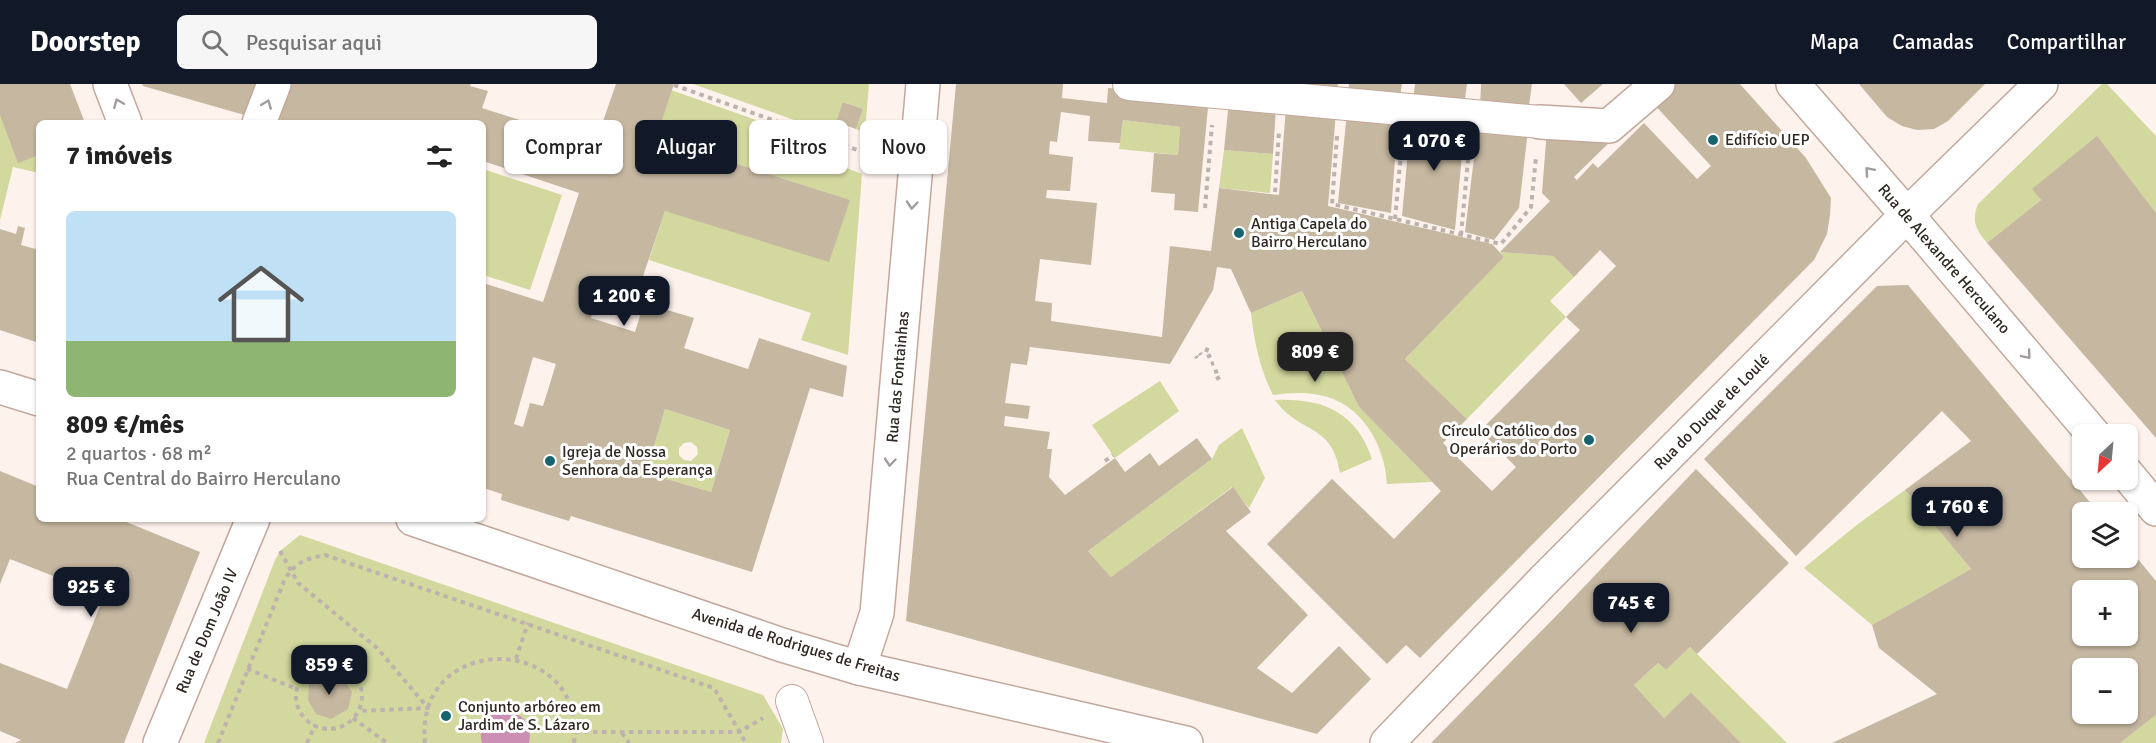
<!DOCTYPE html>
<html lang="pt">
<meta charset="utf-8">
<style>
:root{--surface:#fff;--page:#f6f6f6;--text:#222;--muted:#767676;--line:#e0e0e0;--accent:#111827}
body{margin:0;font-family:Signika,sans-serif;background:var(--page);color:var(--text);height:100vh;display:flex;flex-direction:column;font-size:22px;white-space:nowrap}
*{box-sizing:border-box;margin:0}
p{font-size:20px;color:var(--muted)}
.icon{flex:none;width:33px;height:33px;fill:none;stroke:currentColor;stroke-width:2;stroke-linecap:round;stroke-linejoin:round}
.map{position:relative;flex:1;overflow:hidden}
.sheet{position:absolute;left:36px;top:36px;width:450px;height:402px;display:flex;flex-direction:column;background:var(--surface);border-radius:9px;box-shadow:0 2px 4px #0004}
.sheet>*{flex:none}
.banner{position:absolute;left:504px;top:36px;width:570px;height:54px;display:flex;gap:12px}
.needle{width:39px;rotate:206deg}
.buttons{position:absolute;left:2072px;top:340px;display:grid;gap:12px}
.buttons a{display:grid;place-items:center;width:66px;height:66px;border-radius:9px;background:var(--surface);box-shadow:0 2px 4px #0004;font-size:30px}
.price{position:absolute;translate:-50% -51px;padding:0 14px;border-radius:12px;background:var(--accent);color:#fff;font-size:20px;line-height:39px;filter:drop-shadow(0 2px 3px #0008)}
.price::after{content:'';position:absolute;left:50%;top:36px;width:18px;height:14px;margin-left:-9px;background:inherit;clip-path:polygon(0 0,100% 0,50% 100%)}
.price.selected{background:#222;color:#fff}
ul{padding:0;list-style:none}
li{display:grid;align-content:center;gap:12px;height:318px;padding:0 30px}
li+li{border-top:2px solid var(--line)}
li span{display:grid;place-items:center;height:186px;border-radius:9px;color:#555}
li>.icon{margin-inline-start:auto}
span .icon{width:108px;height:108px;fill:#fffc;stroke-width:1}
li b{font-size:26px}
h2{display:flex;justify-content:space-between;align-items:center;height:72px;padding:0 30px;font-size:26px}
.pill{padding:0 21px;border-radius:9px;background:var(--surface);box-shadow:0 2px 4px #0004;font-size:21px;line-height:54px}
.pill.selected{background:var(--accent);color:#fff}
header{display:flex;align-items:center;gap:36px;box-sizing:border-box;height:84px;padding:0 30px;background:var(--accent);color:#fff}
header strong{font-size:28px}
nav{display:flex;gap:33px;margin-inline-start:auto;font-size:21px}
.search{width:420px;height:54px;background:var(--page);display:flex;align-items:center;gap:15px;box-sizing:border-box;padding:0 21px;border-radius:9px;color:var(--muted);font-size:22px}
.map>svg:first-child{display:block}
.green{fill:#d2d89e;fill-rule:evenodd}
.water{fill:#ca8fb3}
.building{fill:#c5b7a0;fill-rule:evenodd}
.lines{fill:none;stroke-linecap:round;stroke-linejoin:round}
.pedestrian-casing{stroke:#c2a89c;stroke-width:34}
.minor-casing{stroke:#c2a89c;stroke-width:36}
.tertiary-casing{stroke:#c2a89c;stroke-width:36}
.secondary-casing{stroke:#c2a89c;stroke-width:36}
.path{stroke:#bdb2ad;stroke-width:4;stroke-dasharray:4.5 4.5;stroke-linecap:butt}
.pedestrian{stroke:#fff;stroke-width:32}
.minor{stroke:#fff;stroke-width:33}
.tertiary{stroke:#fff;stroke-width:33}
.secondary{stroke:#fff;stroke-width:33}
.oneway{stroke:#a29d9c}
.poi-dot{fill:#17636e;stroke:#fff;stroke-width:2}
.labels{text-anchor:middle;dominant-baseline:central;stroke-width:6;stroke-linejoin:round;paint-order:stroke}
.poi-label{font-size:16px;fill:#302622;stroke:#fff;text-anchor:start}
.street-label{font-size:16px;fill:#302622;stroke:#fff}
</style>
<header>
<strong>Doorstep</strong>
<div class="search"><svg class="icon" aria-label="search" viewBox="0 0 24 24"><circle cx="10" cy="10" r="6"/><path d="M15 15l6 6"/></svg>Pesquisar aqui</div>
<nav><a>Mapa</a><a>Camadas</a><a>Compartilhar</a></nav>
</header>
<div class="map">
<svg width="2156" height="659" viewBox="0 0 2156 659">
<rect width="100%" height="100%" fill="#fef2ed"/>
<g class="green">
<polygon points="693,0 869,0 865,48 856,45 863,25 844,18 836,38 808,41"/>
<path d="M2102,0H2107L2156,52V129L2097,53L2033,105L2041,116L1987,159C1976,145 1971,137 1978,120Z"/>
<polygon points="671,6 804,53 823,75 862,90 848,271 801,256 811,229 649,176 665,127 849,116 656,54"/>
<polygon points="0,31 39,71 39,89 13,83 0,136"/>
<polygon points="1123,36 1180,43 1178,71 1119,65"/>
<polygon points="1224,66 1273,70 1270,109 1219,104"/>
<polygon points="483,85 562,111 530,206 483,191"/>
<polygon points="1500,168 1553,172 1574,193 1550,217 1566,233 1467,335 1405,275 1504,173"/>
<path d="M1302,207L1359,323L1432,398L1387,400C1385,361 1361,318 1319,311C1304,308 1288,309 1273,311C1260,285 1254,258 1251,229Z"/>
<polygon points="1160,297 1179,327 1115,374 1092,341"/>
<path d="M1275,316C1323,314 1356,328 1372,375L1340,389C1332,338 1300,351 1275,316Z"/>
<path d="M665,325L730,346L711,408L646,389ZM691,358L697,363L698,370L691,377L684,376L679,371V364L684,359Z"/>
<polygon points="1242,344 1265,394 1249,424 1232,403 1111,493 1088,467 1212,375 1219,361"/>
<polygon points="1905,406 1971,485 1872,541 1804,484 1858,440"/>
<polygon points="300,451 763,611 783,645 781,659 204,659 275,476 280,467"/>
<polygon points="1690,563 1697,570 1787,659 1741,659 1691,608 1664,634 1634,601 1658,579 1666,586"/>
<polygon points="2156,631 2156,659 2120,659"/>
</g>
<path class="water" d="M504,626C522,628 533,641 529,659H482C477,642 488,630 504,626Z"/>
<g class="building">
<polygon points="0,0 70,0 85,39 39,39 39,71 18,79 0,31"/>
<polygon points="142,0 265,0 255,34 143,2"/>
<path d="M283,0H471L470,2L488,7L482,24L595,60L616,0H674L656,54L850,116L829,178L665,127L635,216L600,205L591,234L635,248L644,219L694,234L684,264L748,285L759,254L847,282L843,313L810,304L752,488L571,432L569,437L501,416L502,410L483,404V199L543,218L579,109L483,77V39H268ZM533,273L556,280L543,322L530,319L523,343L514,340ZM665,325L730,346L711,408L646,389Z"/>
<polygon points="956,0 1063,0 1062,14 1107,19 1108,4 1209,13 1198,128 1174,126 1175,110 1151,108 1154,69 1178,71 1180,43 1123,36 1120,59 1088,57 1090,32 1061,28 1057,58 1050,57 1049,70 1073,73 1070,107 1047,106 1046,114 1097,119 1091,181 1040,175 1035,217 1052,219 1051,237 1162,253 1170,162 1211,167 1219,104 1279,111 1286,24 1336,28 1328,122 1492,160 1504,173 1405,275 1467,335 1443,359 1492,407 1516,383 1480,347 1580,246 1566,233 1616,182 1600,166 1574,193 1553,172 1500,168 1550,117 1542,109 1547,45 1616,52 1574,93 1577,96 1593,79 1598,84 1644,39 1697,95 1711,82 1652,18 1672,0 1740,0 1806,74 1831,114 1830,131 1827,150 1814,176 1420,574 1406,561 1387,580 1267,460 1332,395 1394,455 1441,407 1359,323 1302,207 1251,229 1231,185 1217,183 1213,206 1170,280 1030,263 1027,281 1011,279 1005,319 1030,322 1028,335 1005,332 1004,342 1050,348 1047,365 1052,365 1049,393 1065,411 1115,374 1125,388 1150,369 1159,382 1197,354 1212,375 1088,467 1111,493 1233,403 1251,428 1226,447 1308,531 1257,584 1292,609 1339,562 1371,595 1317,650 906,537"/>
<polygon points="1287,0 1338,0 1337,9"/>
<polygon points="1349,0 1402,0 1399,18 1348,13"/>
<polygon points="1415,0 1467,0 1464,22 1413,16"/>
<polygon points="1481,0 1532,0 1528,29 1480,23"/>
<polygon points="1564,0 1603,0 1581,19"/>
<polygon points="1859,0 1985,0 1948,37 1934,45 1917,46 1902,42 1887,33"/>
<polygon points="1229,17 1276,23 1273,70 1224,66"/>
<polygon points="843,18 863,25 856,45 836,38"/>
<polygon points="1347,28 1398,33 1391,129 1338,119"/>
<polygon points="1411,35 1465,38 1455,146 1402,132"/>
<polygon points="1478,41 1528,46 1519,124 1494,156 1465,148"/>
<polygon points="2097,52 2156,129 2156,354 1987,159 2041,116 2032,105"/>
<polygon points="18,142 25,144 21,161 39,166 39,259 0,246 0,145 16,150"/>
<path d="M1908,201L2099,429H2082V474H2127V462L2156,497V631L2120,659H1832L1937,610L1879,564L1872,541L1971,485L1905,406L1971,357L1942,327L1796,472L1704,375L1877,202ZM2082,507H2127V552H2082ZM2082,585H2127V630H2082Z"/>
<polygon points="1696,385 1789,479 1697,570 1690,563 1666,586 1658,579 1634,601 1664,634 1691,608 1741,659 1431,659 1561,527"/>
<polygon points="0,387 39,403 39,435 119,435 200,468 124,659 15,659 21,656 0,647 0,579 67,605 104,512 10,475 0,500"/>
<polygon points="325,589 341,592 352,608 348,625 331,635 316,630 308,616 309,600"/>
</g>
<g class="lines">
<g class="pedestrian-casing">
<g id="pedestrian">
<polyline points="1129,0 1540,38"/>
<polyline points="792,617 807,659"/>
</g>
</g>
<g class="minor-casing">
<g id="minor">
<polyline points="110,0 125,39"/>
<polyline points="1540,38 1609,42 1658,0"/>
<polyline points="259,39 274,0"/>
</g>
</g>
<g class="tertiary-casing">
<g id="tertiary">
<polyline points="1907,131 2094,351"/>
<polyline points="2127,390 2156,425"/>
</g>
</g>
<g class="secondary-casing">
<g id="secondary">
<polyline points="1793,0 1907,131"/>
<polyline points="0,303 39,315"/>
<polyline points="413,435 782,561 859,584 1186,659"/>
<polyline points="859,584 877,529 923,0"/>
<polyline points="160,659 253,435"/>
<polyline points="1387,659 1545,495 1907,131 2041,0"/>
</g>
</g>
<g class="path">
<polyline points="674,1 863,68"/>
<polyline points="1337,52 1332,120 1501,160 1531,123 1536,73"/>
<polyline points="1275,108 1279,48"/>
<polyline points="1205,124 1212,41"/>
<polyline points="1395,135 1402,58"/>
<polyline points="1461,151 1469,65"/>
<polyline points="1206,268 1208,263"/>
<polyline points="1200,269 1201,271"/>
<polyline points="1196,272 1197,274"/>
<polyline points="1207,273 1211,271"/>
<polyline points="1211,280 1214,279"/>
<polyline points="1214,288 1218,287"/>
<polyline points="1216,295 1220,293"/>
<polyline points="1105,377 1113,371"/>
<polyline points="280,467 298,499 377,564 428,624 359,627"/>
<polyline points="516,575 528,539"/>
<circle cx="329" cy="612" r="33"/>
<polyline points="247,585 297,605"/>
<polyline points="353,634 387,659"/>
<polyline points="575,648 739,648 763,634"/>
<polyline points="622,649 629,659"/>
<path d="M218,659L284,497C295,478 305,475 325,471L714,604L746,659"/>
<polyline points="307,659 315,641"/>
<path d="M425,659C413,546 587,548 574,659"/>
</g>
<use href="#pedestrian" class="pedestrian"/>
<use href="#minor" class="minor"/>
<use href="#tertiary" class="tertiary"/>
<use href="#secondary" class="secondary"/>
</g>
<defs><path id="oneway-chevron" d="M-2-3.5L2.5 0L-2 3.5" fill="none" stroke-width="1.6" stroke-linecap="round" stroke-linejoin="round" transform="scale(1.5)"/></defs>
<g class="oneway">
<use href="#oneway-chevron" transform="translate(118 19) rotate(-112)"/>
<use href="#oneway-chevron" transform="translate(267 20) rotate(-69)"/>
<use href="#oneway-chevron" transform="translate(1869 87) rotate(-131)"/>
<use href="#oneway-chevron" transform="translate(912 121) rotate(95)"/>
<use href="#oneway-chevron" transform="translate(2027 271) rotate(50)"/>
<use href="#oneway-chevron" transform="translate(890 378) rotate(95)"/>
</g>
<g class="poi-dot">
<circle cx="1713" cy="56" r="6"/>
<circle cx="1239" cy="149" r="6"/>
<circle cx="1589" cy="356" r="6"/>
<circle cx="550" cy="377" r="6"/>
<circle cx="446" cy="632" r="6"/>
</g>
<g class="labels">
<g class="poi-label">
<text x="1725" y="56">Edifício UEP</text>
<text x="1251" y="140">Antiga Capela do<tspan x="1251" dy="18">Bairro Herculano</tspan></text>
<text x="1577" y="347" text-anchor="end">Círculo Católico dos<tspan x="1577" dy="18">Operários do Porto</tspan></text>
<text x="562" y="368">Igreja de Nossa<tspan x="562" dy="18">Senhora da Esperança</tspan></text>
<text x="458" y="623">Conjunto arbóreo em<tspan x="458" dy="18">Jardim de S. Lázaro</tspan></text>
</g>
<g class="street-label">
<text transform="translate(1944 175) rotate(49)">Rua de Alexandre Herculano</text>
<text transform="translate(898 293) rotate(-85)">Rua das Fontainhas</text>
<text transform="translate(1712 328) rotate(-45)">Rua do Duque de Loulé</text>
<text transform="translate(207 547) rotate(-67)">Rua de Dom João IV</text>
<text transform="translate(796 561) rotate(17)">Avenida de Rodrigues de Freitas</text>
</g>
</g>
</svg>
<div class="buttons">
<a><svg class="needle" viewBox="-14 -14 28 28"><path d="M0-13l5 13h-10z" fill="#e53935"/><path d="M0 13l5-13h-10z" fill="#767676"/></svg></a>
<a><svg class="icon" aria-label="layers" viewBox="0 0 24 24"><path d="M12 4l9 5-9 5-9-5zM3 14l9 5 9-5"/></svg></a>
<a>+</a>
<a>−</a>
</div>
<b class="price" style="left:1434px;top:88px">1 070 €</b>
<b class="price" style="left:624px;top:243px">1 200 €</b>
<b class="price selected" style="left:1315px;top:299px">809 €</b>
<b class="price" style="left:1957px;top:454px">1 760 €</b>
<b class="price" style="left:91px;top:534px">925 €</b>
<b class="price" style="left:1631px;top:550px">745 €</b>
<b class="price" style="left:329px;top:612px">859 €</b>
<div class="banner">
<a class="pill">Comprar</a>
<a class="pill selected">Alugar</a>
<a class="pill">Filtros</a>
<a class="pill">Novo</a>
</div>
<section class="sheet">
<h2>7 imóveis<svg class="icon" aria-label="filters" viewBox="0 0 24 24"><path d="M4 7h16M4 17h16"/><circle cx="9" cy="7" r="2"/><circle cx="15" cy="17" r="2"/></svg></h2>
<ul>
<li><span style="background:linear-gradient(#bfe0f5 70%,#8fb573 0)"><svg class="icon" aria-label="home" viewBox="0 0 24 24"><path d="M3 11l9-7 9 7M6 9v11h12V9"/></svg></span><div><b>809 €/mês</b><p>2 quartos · 68 m²</p><p>Rua Central do Bairro Herculano</p></div></li>
</ul>
</section>
</div>
